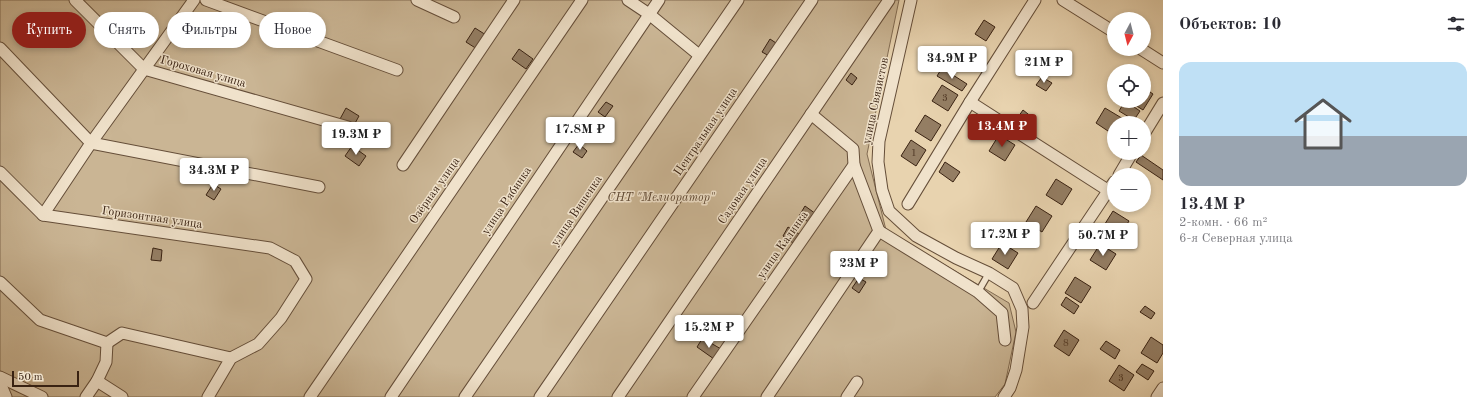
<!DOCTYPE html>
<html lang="ru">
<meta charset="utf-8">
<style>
:root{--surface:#fff;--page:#f2f2f3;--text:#2b2b33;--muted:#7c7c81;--line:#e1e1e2;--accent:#8f2418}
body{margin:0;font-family:"Old Standard TT",serif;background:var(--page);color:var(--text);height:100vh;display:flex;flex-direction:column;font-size:15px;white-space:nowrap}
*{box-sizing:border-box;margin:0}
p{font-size:13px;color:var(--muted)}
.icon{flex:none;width:22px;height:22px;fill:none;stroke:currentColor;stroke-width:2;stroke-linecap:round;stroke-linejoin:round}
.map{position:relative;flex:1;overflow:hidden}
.panel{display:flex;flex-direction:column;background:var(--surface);width:320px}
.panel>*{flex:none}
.top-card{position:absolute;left:12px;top:12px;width:380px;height:36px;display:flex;gap:8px}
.needle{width:26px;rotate:187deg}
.fabs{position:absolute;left:1107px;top:12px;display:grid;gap:8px}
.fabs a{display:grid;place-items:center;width:44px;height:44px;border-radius:50%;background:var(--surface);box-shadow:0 2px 6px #0003;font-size:20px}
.scale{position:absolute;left:12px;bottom:10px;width:67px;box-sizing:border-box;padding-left:4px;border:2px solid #392212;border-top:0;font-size:11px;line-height:14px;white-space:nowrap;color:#392212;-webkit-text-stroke:3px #f0e2cb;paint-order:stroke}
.price{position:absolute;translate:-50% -34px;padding:0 9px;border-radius:4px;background:#fff;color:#222;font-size:13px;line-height:26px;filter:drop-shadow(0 1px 2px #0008)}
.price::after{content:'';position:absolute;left:50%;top:24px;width:12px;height:9px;margin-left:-6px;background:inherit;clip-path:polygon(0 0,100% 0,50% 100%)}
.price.on{background:var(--accent);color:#fff}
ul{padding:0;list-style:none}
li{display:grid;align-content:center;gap:8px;height:212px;padding:0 16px}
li+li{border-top:1px solid var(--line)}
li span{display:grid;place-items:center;height:124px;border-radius:12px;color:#555}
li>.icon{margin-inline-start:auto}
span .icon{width:72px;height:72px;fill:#fffc;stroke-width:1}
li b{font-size:17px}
h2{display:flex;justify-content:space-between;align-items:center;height:48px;padding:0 16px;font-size:17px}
.tag{padding:0 14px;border-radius:18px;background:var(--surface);box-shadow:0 2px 6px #0003;font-size:14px;line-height:36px}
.tag.on{background:var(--accent);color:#fff}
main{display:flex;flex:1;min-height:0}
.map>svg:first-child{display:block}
.green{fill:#cab594;stroke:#826c53}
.building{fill:#947e64;stroke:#392212}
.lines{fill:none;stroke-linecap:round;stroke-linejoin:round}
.service-casing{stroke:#654e39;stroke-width:8}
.minor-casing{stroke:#654e39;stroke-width:13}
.service{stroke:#f0e2cb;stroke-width:5.5}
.minor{stroke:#f0e2cb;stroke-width:11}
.labels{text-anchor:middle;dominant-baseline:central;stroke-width:3;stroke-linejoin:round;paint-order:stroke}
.number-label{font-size:10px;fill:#503926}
.street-label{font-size:12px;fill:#392212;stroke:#f0e2cb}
.park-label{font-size:12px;font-style:italic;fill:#5d4732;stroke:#f0e2cb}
</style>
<main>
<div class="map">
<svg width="1163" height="397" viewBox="0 0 1163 397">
<rect width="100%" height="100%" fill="#e8d3af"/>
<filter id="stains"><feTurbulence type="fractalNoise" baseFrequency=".005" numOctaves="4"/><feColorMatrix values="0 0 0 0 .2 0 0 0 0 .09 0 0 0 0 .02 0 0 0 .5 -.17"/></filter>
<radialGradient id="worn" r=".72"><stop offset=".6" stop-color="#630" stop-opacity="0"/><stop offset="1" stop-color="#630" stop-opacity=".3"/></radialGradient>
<polygon class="green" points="0,0 899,0 867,154 886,230 1009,303 1016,332 1005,384 995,397 0,397"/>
<g class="building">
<polygon points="984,20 995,27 986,41 975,34"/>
<polygon points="475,28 486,35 477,49 466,42"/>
<polygon points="770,39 779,45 771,57 762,52"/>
<polygon points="519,49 533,59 526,69 512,59"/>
<polygon points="942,68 967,84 962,91 937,76"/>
<polygon points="851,73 857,78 852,85 846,80"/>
<polygon points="1042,77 1052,83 1046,91 1036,85"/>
<polygon points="942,85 958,95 948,111 932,101"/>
<polygon points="1144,88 1153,94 1143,110 1129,101 1144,101"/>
<polygon points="1125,101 1140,111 1134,120 1119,111"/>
<polygon points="606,102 613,106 605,117 598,112"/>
<polygon points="346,108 359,116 353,127 340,119"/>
<polygon points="1105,108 1130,123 1114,123 1114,135 1096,123"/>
<polygon points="1023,110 1033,118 1027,127 1016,120"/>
<polygon points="925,115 941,125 931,141 915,131"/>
<polygon points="999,135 1015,145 1005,161 989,151"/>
<polygon points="911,140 926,150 916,166 901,156"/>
<polygon points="579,144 587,151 582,158 573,152"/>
<polygon points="352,146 366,156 359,166 345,156"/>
<polygon points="1141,155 1163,170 1163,180 1136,162"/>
<polygon points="945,162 960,172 953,182 939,172"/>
<polygon points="1056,179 1072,189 1062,205 1046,195"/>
<polygon points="213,184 221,189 214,200 206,195"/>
<polygon points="805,206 816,214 810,223 799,216"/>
<polygon points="1036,206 1052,216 1042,232 1026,222"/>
<polygon points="1113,211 1129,221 1119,237 1103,227"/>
<polygon points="788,227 799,234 793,243 783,236"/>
<polygon points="1002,243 1018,253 1008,269 992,259"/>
<polygon points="1100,244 1116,254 1106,270 1090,260"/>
<polygon points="153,248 162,250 161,261 151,260"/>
<polygon points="1075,277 1091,287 1081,303 1065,293"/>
<polygon points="859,278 866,282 859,293 852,288"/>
<polygon points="1066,297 1079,306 1074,314 1061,305"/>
<polygon points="1145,306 1155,313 1151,319 1140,312"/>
<polygon points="1064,330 1079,340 1069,356 1054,346"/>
<polygon points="1151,337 1163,345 1163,353 1157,363 1141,353"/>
<polygon points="702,339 708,343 709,342 721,349 714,359 697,347"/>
<polygon points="1106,341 1120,350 1115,359 1100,349"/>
<polygon points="1142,364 1154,371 1148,380 1136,372"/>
<polygon points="1119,365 1134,375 1124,391 1109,381"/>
</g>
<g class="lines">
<g class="service-casing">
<polyline id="service" points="978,292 989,273"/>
</g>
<g class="minor-casing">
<g id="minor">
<polyline points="75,0 144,69 348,127"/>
<polyline points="206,0 397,70"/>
<polyline points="417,0 454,17"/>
<polyline points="628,0 649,14 699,55"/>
<polyline points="911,0 879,141 878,162 882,190 889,211 916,236 956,258 989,273 1013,288 1022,309 1023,327 1016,370 1010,388 1004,397"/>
<polyline points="1063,0 1114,32"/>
<polyline points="0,48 91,143 319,187"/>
<polyline points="1141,49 1163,63"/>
<polyline points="970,102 1109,191"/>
<polyline points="1144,134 1163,103"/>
<polyline points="403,165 514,0"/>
<polyline points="0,172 43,215 270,248 295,261 306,279 281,318 258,344 231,358 208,397"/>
<polyline points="1119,175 1132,153"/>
<polyline points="908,204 970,102 1035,0"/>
<polyline points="43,215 91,143 194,0"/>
<polyline points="879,231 978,292 1002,313 1005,340"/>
<polyline points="0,282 40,320 107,343 122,333 231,358"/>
<polyline points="1033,303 1114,182"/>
<polyline points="0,377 42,397"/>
<polyline points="97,381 122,397"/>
<polyline points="0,383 6,397"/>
<polyline points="86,397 97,381 106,362 107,343"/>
<polyline points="310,397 582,0"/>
<polyline points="391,397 659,0"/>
<polyline points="465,397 738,0"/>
<polyline points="540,397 812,0"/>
<polyline points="618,397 889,0"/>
<polyline points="693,397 854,165 853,149 811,114"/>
<polyline points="767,397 879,231 854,165"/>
<polyline points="847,397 857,382"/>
<polyline points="1157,397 1163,388"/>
</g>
</g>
<use href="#service" class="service"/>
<use href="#minor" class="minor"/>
</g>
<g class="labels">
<g class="number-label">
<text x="945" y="98">3</text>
<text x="914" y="153">1</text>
<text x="1066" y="343">8</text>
<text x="1121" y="378">3</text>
</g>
<g class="street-label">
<text transform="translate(203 72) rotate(16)">Гороховая улица</text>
<text transform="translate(876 101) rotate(-78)">улица Связистов</text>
<text transform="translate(706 132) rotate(-56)">Центральная улица</text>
<text transform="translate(435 191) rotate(-55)">Озёрная улица</text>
<text transform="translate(743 191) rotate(-56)">Садовая улица</text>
<text transform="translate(507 201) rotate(-56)">улица Рябинка</text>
<text transform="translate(577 211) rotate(-56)">улица Вишенка</text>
<text transform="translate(152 218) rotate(8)">Горизонтная улица</text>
<text transform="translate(783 245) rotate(-55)">улица Калинка</text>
</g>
<g class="park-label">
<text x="661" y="198">СНТ "Мелиоратор"</text>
</g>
</g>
<rect width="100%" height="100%" filter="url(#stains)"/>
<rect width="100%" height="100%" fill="url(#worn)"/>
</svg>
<div class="fabs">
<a><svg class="needle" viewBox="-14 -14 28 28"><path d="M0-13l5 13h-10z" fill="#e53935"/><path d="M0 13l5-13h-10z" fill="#7c7c81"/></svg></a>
<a><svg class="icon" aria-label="locate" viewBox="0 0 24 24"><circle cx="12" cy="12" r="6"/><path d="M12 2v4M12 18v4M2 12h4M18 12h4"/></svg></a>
<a>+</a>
<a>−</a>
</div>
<div class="scale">50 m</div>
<b class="price" style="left:952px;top:80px">34.9M ₽</b>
<b class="price" style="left:1044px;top:84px">21M ₽</b>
<b class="price on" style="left:1002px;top:148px">13.4M ₽</b>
<b class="price" style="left:580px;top:151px">17.8M ₽</b>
<b class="price" style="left:356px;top:156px">19.3M ₽</b>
<b class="price" style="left:214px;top:192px">34.3M ₽</b>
<b class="price" style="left:1005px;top:256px">17.2M ₽</b>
<b class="price" style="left:1103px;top:257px">50.7M ₽</b>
<b class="price" style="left:859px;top:285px">23M ₽</b>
<b class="price" style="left:709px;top:349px">15.2M ₽</b>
<div class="top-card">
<a class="tag on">Купить</a>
<a class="tag">Снять</a>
<a class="tag">Фильтры</a>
<a class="tag">Новое</a>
</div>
</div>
<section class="panel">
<h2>Объектов: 10<svg class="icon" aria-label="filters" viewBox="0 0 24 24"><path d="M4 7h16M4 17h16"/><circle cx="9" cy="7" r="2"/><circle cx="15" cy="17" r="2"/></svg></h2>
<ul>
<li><span style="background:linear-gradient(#bfe0f5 60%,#9aa5b1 0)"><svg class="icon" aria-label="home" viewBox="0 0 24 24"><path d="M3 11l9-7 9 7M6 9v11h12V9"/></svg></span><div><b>13.4M ₽</b><p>2-комн. · 66 m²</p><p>6-я Северная улица</p></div></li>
</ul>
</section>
</main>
